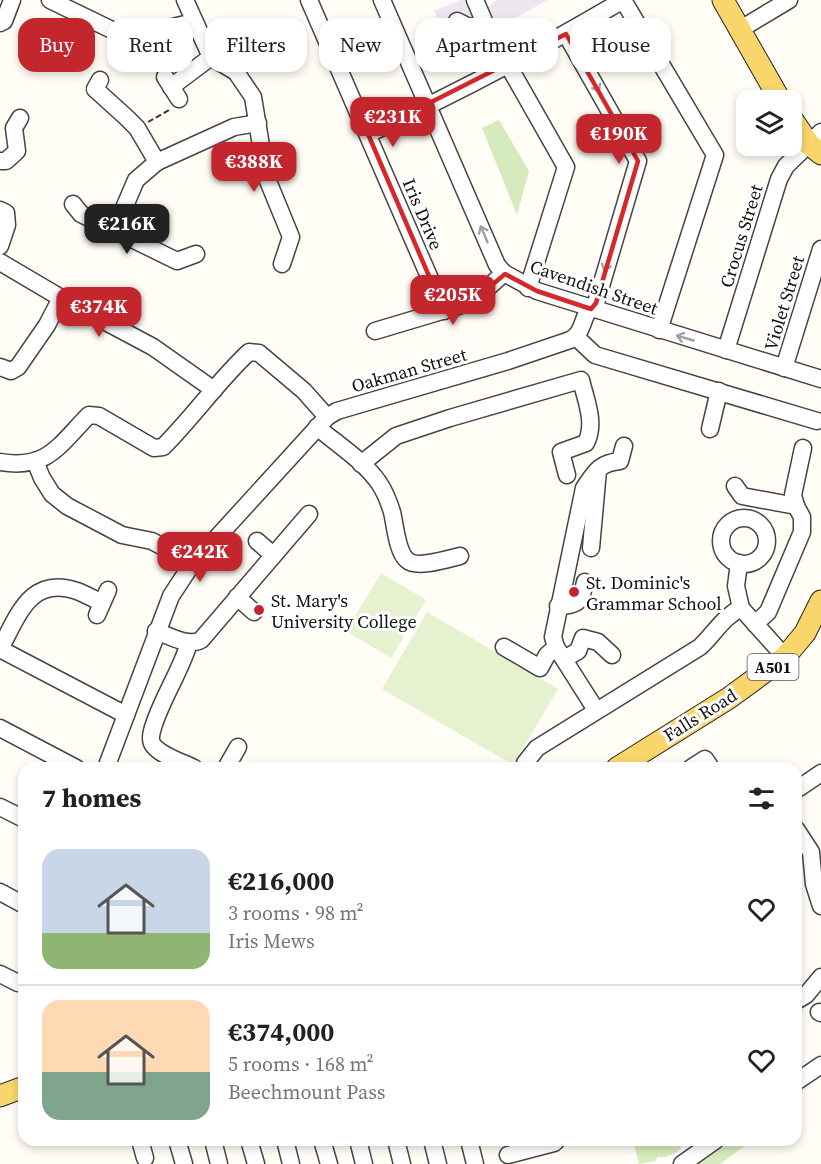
<!DOCTYPE html>
<meta charset="utf-8">
<style>
:root{--surface:#fff;--page:#f6f6f6;--text:#222;--muted:#767676;--line:#e0e0e0;--accent:#c4262e}
body{margin:0;font-family:"Source Serif 4",serif;background:var(--page);color:var(--text);height:100vh;display:flex;flex-direction:column;font-size:22px;white-space:nowrap}
*{box-sizing:border-box;margin:0}
p{font-size:20px;color:var(--muted)}
.icon{flex:none;width:33px;height:33px;fill:none;stroke:currentColor;stroke-width:2;stroke-linecap:round;stroke-linejoin:round}
.map{position:relative;flex:1;overflow:hidden}
.sheet{position:absolute;left:18px;top:762px;width:784px;height:384px;display:flex;flex-direction:column;background:var(--surface);border-radius:18px;box-shadow:0 3px 9px #0003}
.sheet>*{flex:none}
.banner{position:absolute;left:18px;top:18px;width:786px;height:54px;display:flex;gap:12px}
.controls{position:absolute;left:736px;top:90px;display:grid;gap:12px}
.controls a{display:grid;place-items:center;width:66px;height:66px;border-radius:12px;background:var(--surface);box-shadow:0 3px 9px #0003;font-size:30px}
.price{position:absolute;translate:-50% -51px;padding:0 14px;border-radius:12px;background:var(--accent);color:#fff;font-size:20px;line-height:39px;filter:drop-shadow(0 2px 3px #0008)}
.price::after{content:'';position:absolute;left:50%;top:36px;width:18px;height:14px;margin-left:-9px;background:inherit;clip-path:polygon(0 0,100% 0,50% 100%)}
.price.current{background:#222;color:#fff}
ul{padding:0;list-style:none}
li{display:flex;align-items:center;gap:18px;height:150px;padding:0 24px}
li+li{border-top:2px solid var(--line)}
li span{display:grid;place-items:center;flex:none;width:168px;height:120px;border-radius:18px;color:#555}
li>.icon{margin-inline-start:auto}
span .icon{width:72px;height:72px;fill:#fffc;stroke-width:1}
li b{font-size:26px}
h2{display:flex;justify-content:space-between;align-items:center;height:72px;padding:0 24px;font-size:26px}
.chip{padding:0 21px;border-radius:18px;background:var(--surface);box-shadow:0 3px 9px #0003;font-size:21px;line-height:54px}
.chip.current{background:var(--accent);color:#fff}
.map>svg:first-child{display:block}
.industrial{fill:#eee6ef}
.green{fill:#d5ebbd}
.pitch{fill:#e6f2cf}
.lines{fill:none;stroke-linecap:round;stroke-linejoin:round}
.minor-casing{stroke:#444;stroke-width:19}
.major-casing{stroke:#222;stroke-width:23}
.path{stroke:#333;stroke-width:2;stroke-dasharray:6 3;stroke-linecap:butt}
.minor{stroke:#fff;stroke-width:16}
.major{stroke:#f9d66b;stroke-width:21}
.oneway{stroke:#a0a0a0}
.marked{fill:none;stroke:#d62828;stroke-width:4.5;stroke-linejoin:round}
.poi-dot{fill:#c4262e;stroke:#fff;stroke-width:2}
.labels{text-anchor:middle;dominant-baseline:central;stroke-width:6;stroke-linejoin:round;paint-order:stroke}
.shield{fill:#fff;stroke:#585858;stroke-width:1.5}
.shield-label{font-size:16px;font-weight:bold;fill:#111}
.street-label{font-size:18px;fill:#111;stroke:#fff}
.poi-label{font-size:18px;fill:#111;stroke:#fff;text-anchor:start}
</style>
<div class="map">
<svg width="821" height="1164" viewBox="0 0 821 1164">
<rect width="100%" height="100%" fill="#fffdf5"/>
<polygon class="industrial" points="460,0 466,0 470,11 475,16 497,0 548,0 453,52 434,11"/>
<g class="green">
<polygon points="499,120 529,171 517,215 482,128"/>
<path d="M633,1140H687L680,1143L681,1149C673,1155 666,1158 657,1157L656,1161L639,1164Z"/>
<polygon points="734,1140 753,1140 720,1164 698,1164"/>
</g>
<g class="pitch">
<polygon points="381,573 426,600 391,658 346,631"/>
<polygon points="427,612 558,689 513,765 382,689"/>
</g>
<g class="lines">
<g class="minor-casing">
<g id="minor">
<polyline points="50,0 112,30 138,35 194,22"/>
<polyline points="185,0 211,57 236,72 253,97 266,176 291,237 282,264"/>
<polyline points="309,0 444,311"/>
<polyline points="382,0 497,265 504,273 537,291 821,379"/>
<polyline points="623,0 715,155 659,330"/>
<polyline points="457,21 471,28 484,21 475,0"/>
<polyline points="0,23 4,21 12,0"/>
<polyline points="739,30 789,0"/>
<polyline points="508,65 566,167 528,288"/>
<polyline points="165,77 179,99"/>
<polyline points="100,80 95,89 127,118 137,128 157,162"/>
<polyline points="171,87 211,57"/>
<path d="M368,134C456,94 540,49 623,0"/>
<polyline points="0,161 6,161 17,151 14,128 20,118"/>
<polyline points="73,204 81,214 177,261 196,254"/>
<polyline points="0,210 6,213 7,225 0,246"/>
<polyline points="115,229 136,180 157,162 234,127 258,123"/>
<polyline points="0,262 61,298 153,347 214,390"/>
<polyline points="375,331 472,302 504,273"/>
<polyline points="576,337 595,355 817,421"/>
<polyline points="726,350 779,179 786,166 821,132"/>
<polyline points="0,367 11,371 18,367 47,325 61,298"/>
<polyline points="784,368 821,249"/>
<path d="M317,427C337,444 364,461 379,483C385,492 389,502 392,512C395,524 397,552 407,560C416,569 448,559 460,556"/>
<polyline points="710,429 719,391"/>
<polyline points="35,461 42,478 52,494 67,506 122,535 152,541 172,552 190,567"/>
<path d="M0,462C48,470 59,445 89,415L99,416L154,448L163,447C193,417 218,381 249,352L259,353L304,391L327,417"/>
<path d="M361,464L396,436L450,418L581,380C586,401 596,423 586,443L561,452L567,475"/>
<polyline points="735,486 742,496 796,506"/>
<circle cx="744" cy="541" r="23"/>
<polyline points="257,541 273,555"/>
<polyline points="591,548 598,470"/>
<polyline points="739,563 736,586 741,608 785,657"/>
<polyline points="237,597 254,612"/>
<path d="M102,603C94,599 85,594 77,591C30,575 18,616 0,649L126,715"/>
<path d="M558,606C579,605 581,602 585,582"/>
<polyline points="97,615 108,590"/>
<polyline points="755,624 768,612 802,532 802,517 796,506 793,495 803,448"/>
<path d="M156,631C170,636 188,647 201,640L309,514"/>
<path d="M189,643C180,673 159,703 152,731C151,735 150,741 153,745C161,756 182,762 194,768"/>
<polyline points="504,647 540,668 547,655 556,647"/>
<polyline points="564,659 578,651 583,638 598,642 612,655"/>
<path d="M596,710L556,647L553,637L584,488C595,472 599,463 620,461L624,446"/>
<polyline points="0,728 76,768"/>
<path d="M525,763L537,748L700,647C714,634 723,617 741,608"/>
<path d="M106,768L171,596L190,567L327,417L337,411L508,361L570,340C581,334 581,326 586,315C588,311 593,307 596,303L638,161L566,34"/>
<polyline points="226,768 238,747"/>
<polyline points="691,768 705,759 711,768"/>
<polyline points="796,790 821,773"/>
<polyline points="0,807 24,819"/>
<polyline points="796,829 811,852 814,884 821,906"/>
<polyline points="0,892 24,905"/>
<polyline points="0,974 18,983 24,984"/>
<polyline points="796,1001 806,995 821,977"/>
<polyline points="819,1012 821,1013"/>
<polyline points="796,1082 821,1065"/>
<polyline points="140,1140 145,1158"/>
<polyline points="177,1140 184,1164"/>
<polyline points="213,1140 219,1164"/>
<polyline points="249,1140 256,1164"/>
<polyline points="285,1140 291,1164"/>
<polyline points="322,1140 329,1164"/>
<polyline points="358,1140 364,1164"/>
<polyline points="396,1140 402,1164"/>
<polyline points="432,1140 438,1164"/>
<polyline points="469,1140 475,1164"/>
<polyline points="508,1155 554,1143 557,1140"/>
<polyline points="682,1164 716,1140"/>
</g>
</g>
<g class="major-casing">
<g id="major">
<polyline points="723,0 780,100"/>
<polyline points="792,119 809,144 821,154"/>
<polyline points="617,768 729,698 785,657 805,633 821,601"/>
<polyline points="0,1096 24,1087"/>
</g>
</g>
<polyline class="path" points="148,122 171,109"/>
<use href="#minor" class="minor"/>
<use href="#major" class="major"/>
</g>
<defs><path id="oneway-shaft" d="M-6 0H5M1.5-3L5.5 0L1.5 3" fill="none" stroke-width="1.6" stroke-linecap="round" stroke-linejoin="round" transform="scale(1.5)"/></defs>
<g class="oneway">
<use href="#oneway-shaft" transform="translate(595 84) rotate(60)"/>
<use href="#oneway-shaft" transform="translate(484 234) rotate(-113)"/>
<use href="#oneway-shaft" transform="translate(607 263) rotate(107)"/>
<use href="#oneway-shaft" transform="translate(685 338) rotate(-164)"/>
</g>
<path class="marked" d="M566,34L638,161L596,303L591,309L537,291L505,274L472,302L444,311L368,134Z"/>
<g class="poi-dot">
<circle cx="574" cy="592" r="6"/>
<circle cx="259" cy="610" r="6"/>
</g>
<g class="labels">
<rect class="shield" x="747.5" y="654" width="51" height="26" rx="4.5"/>
<g class="shield-label">
<text x="773" y="667">A501</text>
</g>
<g class="street-label">
<text transform="translate(423 214) rotate(67)">Iris Drive</text>
<text transform="translate(741 236) rotate(-73)">Crocus Street</text>
<text transform="translate(594 287) rotate(19)">Cavendish Street</text>
<text transform="translate(784 303) rotate(-73)">Violet Street</text>
<text transform="translate(409 370) rotate(-16)">Oakman Street</text>
<text transform="translate(700 715) rotate(-32)">Falls Road</text>
</g>
<g class="poi-label">
<text x="586" y="582">St. Dominic's<tspan x="586" dy="21">Grammar School</tspan></text>
<text x="271" y="600">St. Mary's<tspan x="271" dy="21">University College</tspan></text>
</g>
</g>
</svg>
<div class="controls">
<a><svg class="icon" aria-label="layers" viewBox="0 0 24 24"><path d="M12 4l9 5-9 5-9-5zM3 14l9 5 9-5"/></svg></a>
</div>
<b class="price" style="left:393px;top:148px">€231K</b>
<b class="price" style="left:619px;top:165px">€190K</b>
<b class="price" style="left:254px;top:193px">€388K</b>
<b class="price current" style="left:127px;top:255px">€216K</b>
<b class="price" style="left:453px;top:326px">€205K</b>
<b class="price" style="left:99px;top:338px">€374K</b>
<b class="price" style="left:200px;top:583px">€242K</b>
<div class="banner">
<a class="chip current">Buy</a>
<a class="chip">Rent</a>
<a class="chip">Filters</a>
<a class="chip">New</a>
<a class="chip">Apartment</a>
<a class="chip">House</a>
</div>
<section class="sheet">
<h2>7 homes<svg class="icon" aria-label="filters" viewBox="0 0 24 24"><path d="M4 7h16M4 17h16"/><circle cx="9" cy="7" r="2"/><circle cx="15" cy="17" r="2"/></svg></h2>
<ul>
<li><span style="background:linear-gradient(#c9d6e8 70%,#8fb573 0)"><svg class="icon" aria-label="home" viewBox="0 0 24 24"><path d="M3 11l9-7 9 7M6 9v11h12V9"/></svg></span><div><b>€216,000</b><p>3 rooms · 98 m²</p><p>Iris Mews</p></div><svg class="icon" aria-label="heart" viewBox="0 0 24 24"><path d="M12 20l-8-8c-3-5 5-10 8-4 3-6 11-1 8 4z"/></svg></li>
<li><span style="background:linear-gradient(#ffd9b3 60%,#7fa58c 0)"><svg class="icon" aria-label="home" viewBox="0 0 24 24"><path d="M3 11l9-7 9 7M6 9v11h12V9"/></svg></span><div><b>€374,000</b><p>5 rooms · 168 m²</p><p>Beechmount Pass</p></div><svg class="icon" aria-label="heart" viewBox="0 0 24 24"><path d="M12 20l-8-8c-3-5 5-10 8-4 3-6 11-1 8 4z"/></svg></li>
</ul>
</section>
</div>
